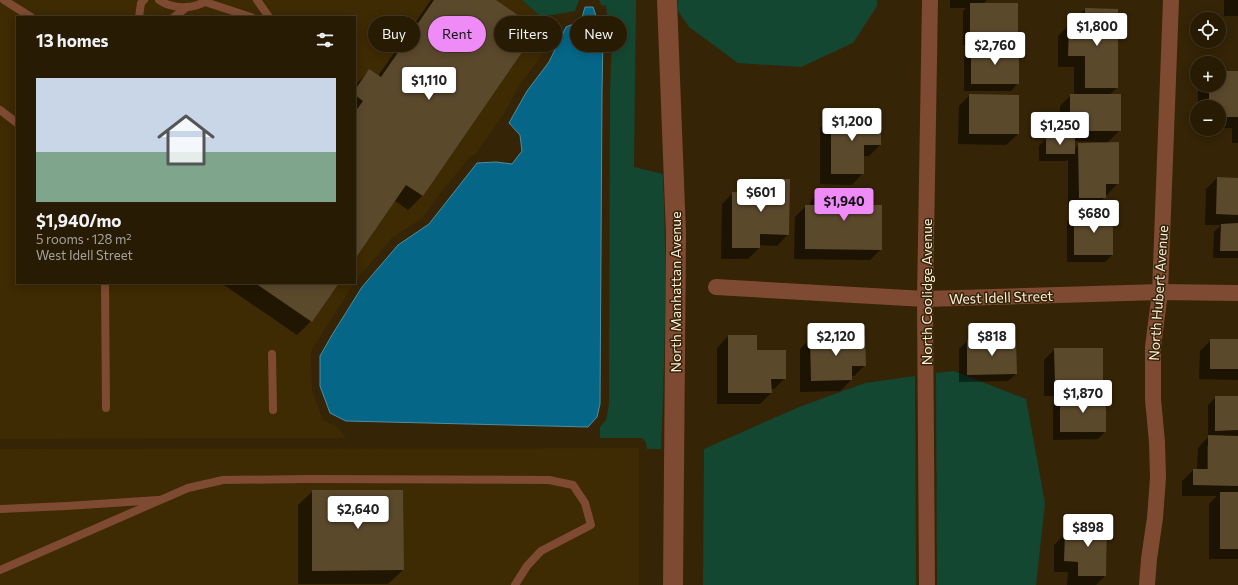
<!DOCTYPE html>
<meta charset="utf-8">
<style>
:root{--surface:#281b04;--page:#30240e;--text:#f1f3f6;--muted:#a5a19a;--line:#443926;--accent:#ef8bf7}
body{margin:0;font-family:Commissioner,sans-serif;background:var(--page);color:var(--text);height:100vh;display:flex;flex-direction:column;font-size:15px;white-space:nowrap}
*{box-sizing:border-box;margin:0}
p{font-size:13px;color:var(--muted)}
.icon{flex:none;width:22px;height:22px;fill:none;stroke:currentColor;stroke-width:2;stroke-linecap:round;stroke-linejoin:round}
.map{position:relative;flex:1;overflow:hidden}
.side{position:absolute;left:16px;top:16px;width:340px;height:268px;display:flex;flex-direction:column;background:var(--surface);border-radius:0px;box-shadow:0 2px 10px #0003,0 0 0 1px var(--line)}
.side>*{flex:none}
.top-card{position:absolute;left:368px;top:16px;width:380px;height:36px;display:flex;gap:8px}
.tools{position:absolute;left:1190px;top:12px;display:grid;gap:8px}
.tools a{display:grid;place-items:center;width:36px;height:36px;border-radius:50%;background:var(--surface);box-shadow:0 2px 10px #0003,0 0 0 1px var(--line);font-size:20px}
.price{position:absolute;translate:-50% -34px;padding:0 9px;border-radius:4px;background:#fff;color:#222;font-size:13px;line-height:26px;filter:drop-shadow(0 1px 2px #0008)}
.price::after{content:'';position:absolute;left:50%;top:24px;width:12px;height:9px;margin-left:-6px;background:inherit;clip-path:polygon(0 0,100% 0,50% 100%)}
.price.current{background:var(--accent);color:#111}
ul{padding:0;list-style:none}
li{display:grid;align-content:center;gap:8px;height:212px;padding:0 20px}
li span{display:grid;place-items:center;height:124px;border-radius:0px;color:#555}
li>.icon{margin-inline-start:auto}
span .icon{width:72px;height:72px;fill:#fffc;stroke-width:1}
li b{font-size:17px}
h2{display:flex;justify-content:space-between;align-items:center;height:48px;padding:0 20px;font-size:17px}
.pill{padding:0 14px;border-radius:18px;background:var(--surface);box-shadow:0 2px 10px #0003,0 0 0 1px var(--line);font-size:14px;line-height:36px}
.pill.current{background:var(--accent);color:#111}
.map>svg:first-child{display:block}
.built{fill:#3e2a03}
.green{fill:#144731}
.water{fill:#056687;stroke:#4e8fa1}
.shadow{fill:#0007;fill-rule:evenodd}
.building{fill:#5b492c}
.lines{fill:none;stroke-linecap:round;stroke-linejoin:round}
.service{stroke:#7e4a32;stroke-width:8}
.minor{stroke:#7e4a32;stroke-width:16}
.tertiary{stroke:#7e4a32;stroke-width:20}
.labels{text-anchor:middle;dominant-baseline:central;stroke-width:3;stroke-linejoin:round;paint-order:stroke}
.street-label{font-size:14px;fill:#faefde;stroke:#352406}
</style>
<div class="map">
<svg width="1238" height="585" viewBox="0 0 1238 585">
<rect width="100%" height="100%" fill="#352406"/>
<g class="built">
<polygon points="0,0 522,0 541,17 541,57 520,84 503,115 476,153 470,157 440,193 424,217 392,238 355,281 355,17 17,17 17,283 354,283 325,329 312,350 311,356 312,390 323,420 339,428 346,438 0,439"/>
<polygon points="639,448 639,585 0,585 0,449"/>
</g>
<g class="green">
<polygon points="522,0 579,0 575,11 541,17"/>
<path d="M599,0H636L634,167L663,174C667,266 665,357 661,449H647L646,442L642,438H600V427L606,420L609,404L610,93L612,36L608,24L606,5L602,6Z"/>
<polygon points="678,0 877,0 877,6 853,43 801,67 738,63 689,27 678,11"/>
<polygon points="954,371 1026,399 1045,503 1036,585 937,585 936,373"/>
<polygon points="915,376 916,585 703,585 704,449 799,407 865,383"/>
</g>
<polygon class="water" points="585,7 593,7 603,36 602,93 600,404 597,417 588,427 346,421 330,413 320,386 320,356 332,335 362,287 398,245 429,224 477,163 496,162 512,164 522,151 520,135 509,123 527,91 549,62 566,27 581,21"/>
<g class="shadow">
<polygon points="431,0 494,0 537,29 422,196 408,210 394,200 355,257 355,85 369,71 378,76"/>
<polygon points="950,0 987,0 983,4 1017,38 1009,45 963,45 963,11 966,8 950,8"/>
<rect x="1224" y="0" width="14" height="16"/>
<path d="M1085,9L1117,88L1109,95L1120,130L1107,143L1118,183L1107,195H1105V197L1094,208L1068,209V160L1066,161H1039V146L1047,138L1059,139L1060,106L1071,95H1074V67H1058V36L1069,25H1074V20ZM1074,141L1102,142V143L1079,144L1074,149Z"/>
<polygon points="972,50 1018,83 1011,91 964,91 964,57"/>
<polygon points="1219,72 1238,72 1238,143 1232,143 1232,128 1219,128 1219,107 1198,107 1198,85 1219,85"/>
<polygon points="970,95 1018,134 1006,145 958,144 959,106"/>
<polygon points="831,117 880,118 880,145 869,156 863,156 863,173 852,185 820,184 820,128"/>
<polygon points="1217,178 1238,179 1238,258 1213,258 1214,232 1221,225 1205,225 1206,189"/>
<polygon points="762,180 788,234 777,246 759,245 759,248 748,259 721,259 722,204 733,193 750,194 750,191"/>
<polygon points="821,191 866,206 881,249 870,260 794,259 795,217 806,206 810,206 810,202"/>
<polygon points="1075,214 1112,255 1105,262 1067,262 1067,221"/>
<polygon points="221,283 337,283 311,321 297,335"/>
<polygon points="728,336 756,351 785,378 774,389 771,389 771,393 760,404 717,404 717,348"/>
<polygon points="811,338 865,365 854,376 851,376 851,380 840,391 800,392 800,349"/>
<polygon points="1211,340 1238,340 1238,380 1199,379 1200,351"/>
<polygon points="967,341 1016,341 1016,374 1008,381 959,382 959,349"/>
<polygon points="1055,349 1102,385 1091,396 1044,396 1044,360"/>
<path d="M1216,397H1238V559H1209V504L1217,496H1182V481L1193,470H1197L1198,448L1208,437V405ZM1207,446H1209V474H1207Z"/>
<polygon points="1060,398 1105,432 1098,439 1053,440 1053,406"/>
<polygon points="313,491 403,570 388,584 298,584 298,505"/>
<polygon points="1079,520 1105,576 1096,585 1067,585 1068,572 1054,572 1054,545 1065,534 1068,534 1068,531"/>
</g>
<g class="building">
<polygon points="434,0 496,0 538,29 423,196 406,185 355,259 355,112 363,101 355,95 355,90 369,69 381,77"/>
<rect x="970" y="3" width="48" height="35"/>
<polygon points="1085,8 1118,9 1118,88 1085,88 1085,56 1068,56 1069,24 1085,24"/>
<polygon points="1019,48 1019,84 971,84 971,49"/>
<polygon points="1219,71 1238,71 1238,117 1219,117 1219,107 1209,107 1209,85 1219,85"/>
<polygon points="969,94 1019,95 1019,134 969,134"/>
<rect x="1070" y="94" width="51" height="37"/>
<polygon points="831,116 881,117 881,145 864,145 864,174 831,174"/>
<polygon points="1046,137 1075,138 1075,154 1046,154"/>
<polygon points="1119,142 1119,184 1106,184 1106,198 1079,198 1078,143"/>
<polygon points="1217,177 1238,178 1238,215 1216,214"/>
<polygon points="761,179 790,179 789,235 760,234 760,248 732,248 732,192 761,193"/>
<polygon points="821,190 867,190 867,205 882,205 882,250 805,249 805,205 821,205"/>
<rect x="1074" y="213" width="39" height="42"/>
<polygon points="1238,223 1238,251 1220,251 1221,224"/>
<polygon points="255,283 339,283 312,322"/>
<polygon points="728,335 757,335 757,350 786,350 786,379 771,379 772,393 728,393"/>
<polygon points="865,336 866,366 852,366 852,380 811,381 810,337"/>
<rect x="1210" y="339" width="28" height="30"/>
<polygon points="967,340 1016,340 1017,374 967,375"/>
<polygon points="1054,348 1103,348 1103,385 1055,385"/>
<polygon points="1215,396 1238,396 1238,430 1215,431"/>
<rect x="1060" y="397" width="46" height="35"/>
<polygon points="1208,435 1238,436 1238,486 1193,485 1193,469 1208,469"/>
<polygon points="312,490 403,490 404,570 312,571"/>
<rect x="1220" y="492" width="18" height="57"/>
<polygon points="1079,519 1107,519 1106,576 1078,576 1078,562 1064,561 1065,533 1079,533"/>
</g>
<g class="lines">
<g class="service">
<polyline points="4,0 31,17"/>
<path d="M159,0C172,9 194,10 207,0"/>
<polyline points="257,0 269,17"/>
<polyline points="205,2 251,17"/>
<polyline points="139,17 141,3 144,0"/>
<polyline points="174,17 187,7"/>
<polyline points="0,110 17,123"/>
<polyline points="105,283 106,408"/>
<polyline points="272,354 273,410"/>
<polyline points="0,509 67,506 158,500"/>
<polyline points="0,570 188,488 223,480 308,479 549,480 573,485 585,503 591,525 541,551 527,566 515,585"/>
</g>
<g class="minor">
<polyline points="716,287 925,299 1160,292 1238,293"/>
<polyline points="927,585 925,299 930,0"/>
<polyline points="1147,585 1149,559 1155,518 1158,478 1157,442 1153,399 1153,347 1160,292 1171,0"/>
</g>
<polyline class="tertiary" points="667,0 676,234 673,585"/>
</g>
<g class="labels">
<g class="street-label">
<text transform="translate(675 292) rotate(-90)">North Manhattan Avenue</text>
<text transform="translate(926 292) rotate(-90)">North Coolidge Avenue</text>
<text transform="translate(1158 293) rotate(-86)">North Hubert Avenue</text>
<text transform="translate(1001 297) rotate(-2)">West Idell Street</text>
</g>
</g>
</svg>
<div class="tools">
<a><svg class="icon" aria-label="locate" viewBox="0 0 24 24"><circle cx="12" cy="12" r="6"/><path d="M12 2v4M12 18v4M2 12h4M18 12h4"/></svg></a>
<a>+</a>
<a>−</a>
</div>
<b class="price" style="left:1097px;top:47px">$1,800</b>
<b class="price" style="left:995px;top:66px">$2,760</b>
<b class="price" style="left:429px;top:101px">$1,110</b>
<b class="price" style="left:852px;top:142px">$1,200</b>
<b class="price" style="left:1060px;top:146px">$1,250</b>
<b class="price" style="left:761px;top:213px">$601</b>
<b class="price current" style="left:844px;top:222px">$1,940</b>
<b class="price" style="left:1094px;top:234px">$680</b>
<b class="price" style="left:836px;top:357px">$2,120</b>
<b class="price" style="left:992px;top:357px">$818</b>
<b class="price" style="left:1083px;top:414px">$1,870</b>
<b class="price" style="left:358px;top:530px">$2,640</b>
<b class="price" style="left:1088px;top:548px">$898</b>
<div class="top-card">
<a class="pill">Buy</a>
<a class="pill current">Rent</a>
<a class="pill">Filters</a>
<a class="pill">New</a>
</div>
<section class="side">
<h2>13 homes<svg class="icon" aria-label="filters" viewBox="0 0 24 24"><path d="M4 7h16M4 17h16"/><circle cx="9" cy="7" r="2"/><circle cx="15" cy="17" r="2"/></svg></h2>
<ul>
<li><span style="background:linear-gradient(#c9d6e8 60%,#7fa58c 0)"><svg class="icon" aria-label="home" viewBox="0 0 24 24"><path d="M3 11l9-7 9 7M6 9v11h12V9"/></svg></span><div><b>$1,940/mo</b><p>5 rooms · 128 m²</p><p>West Idell Street</p></div></li>
</ul>
</section>
</div>
